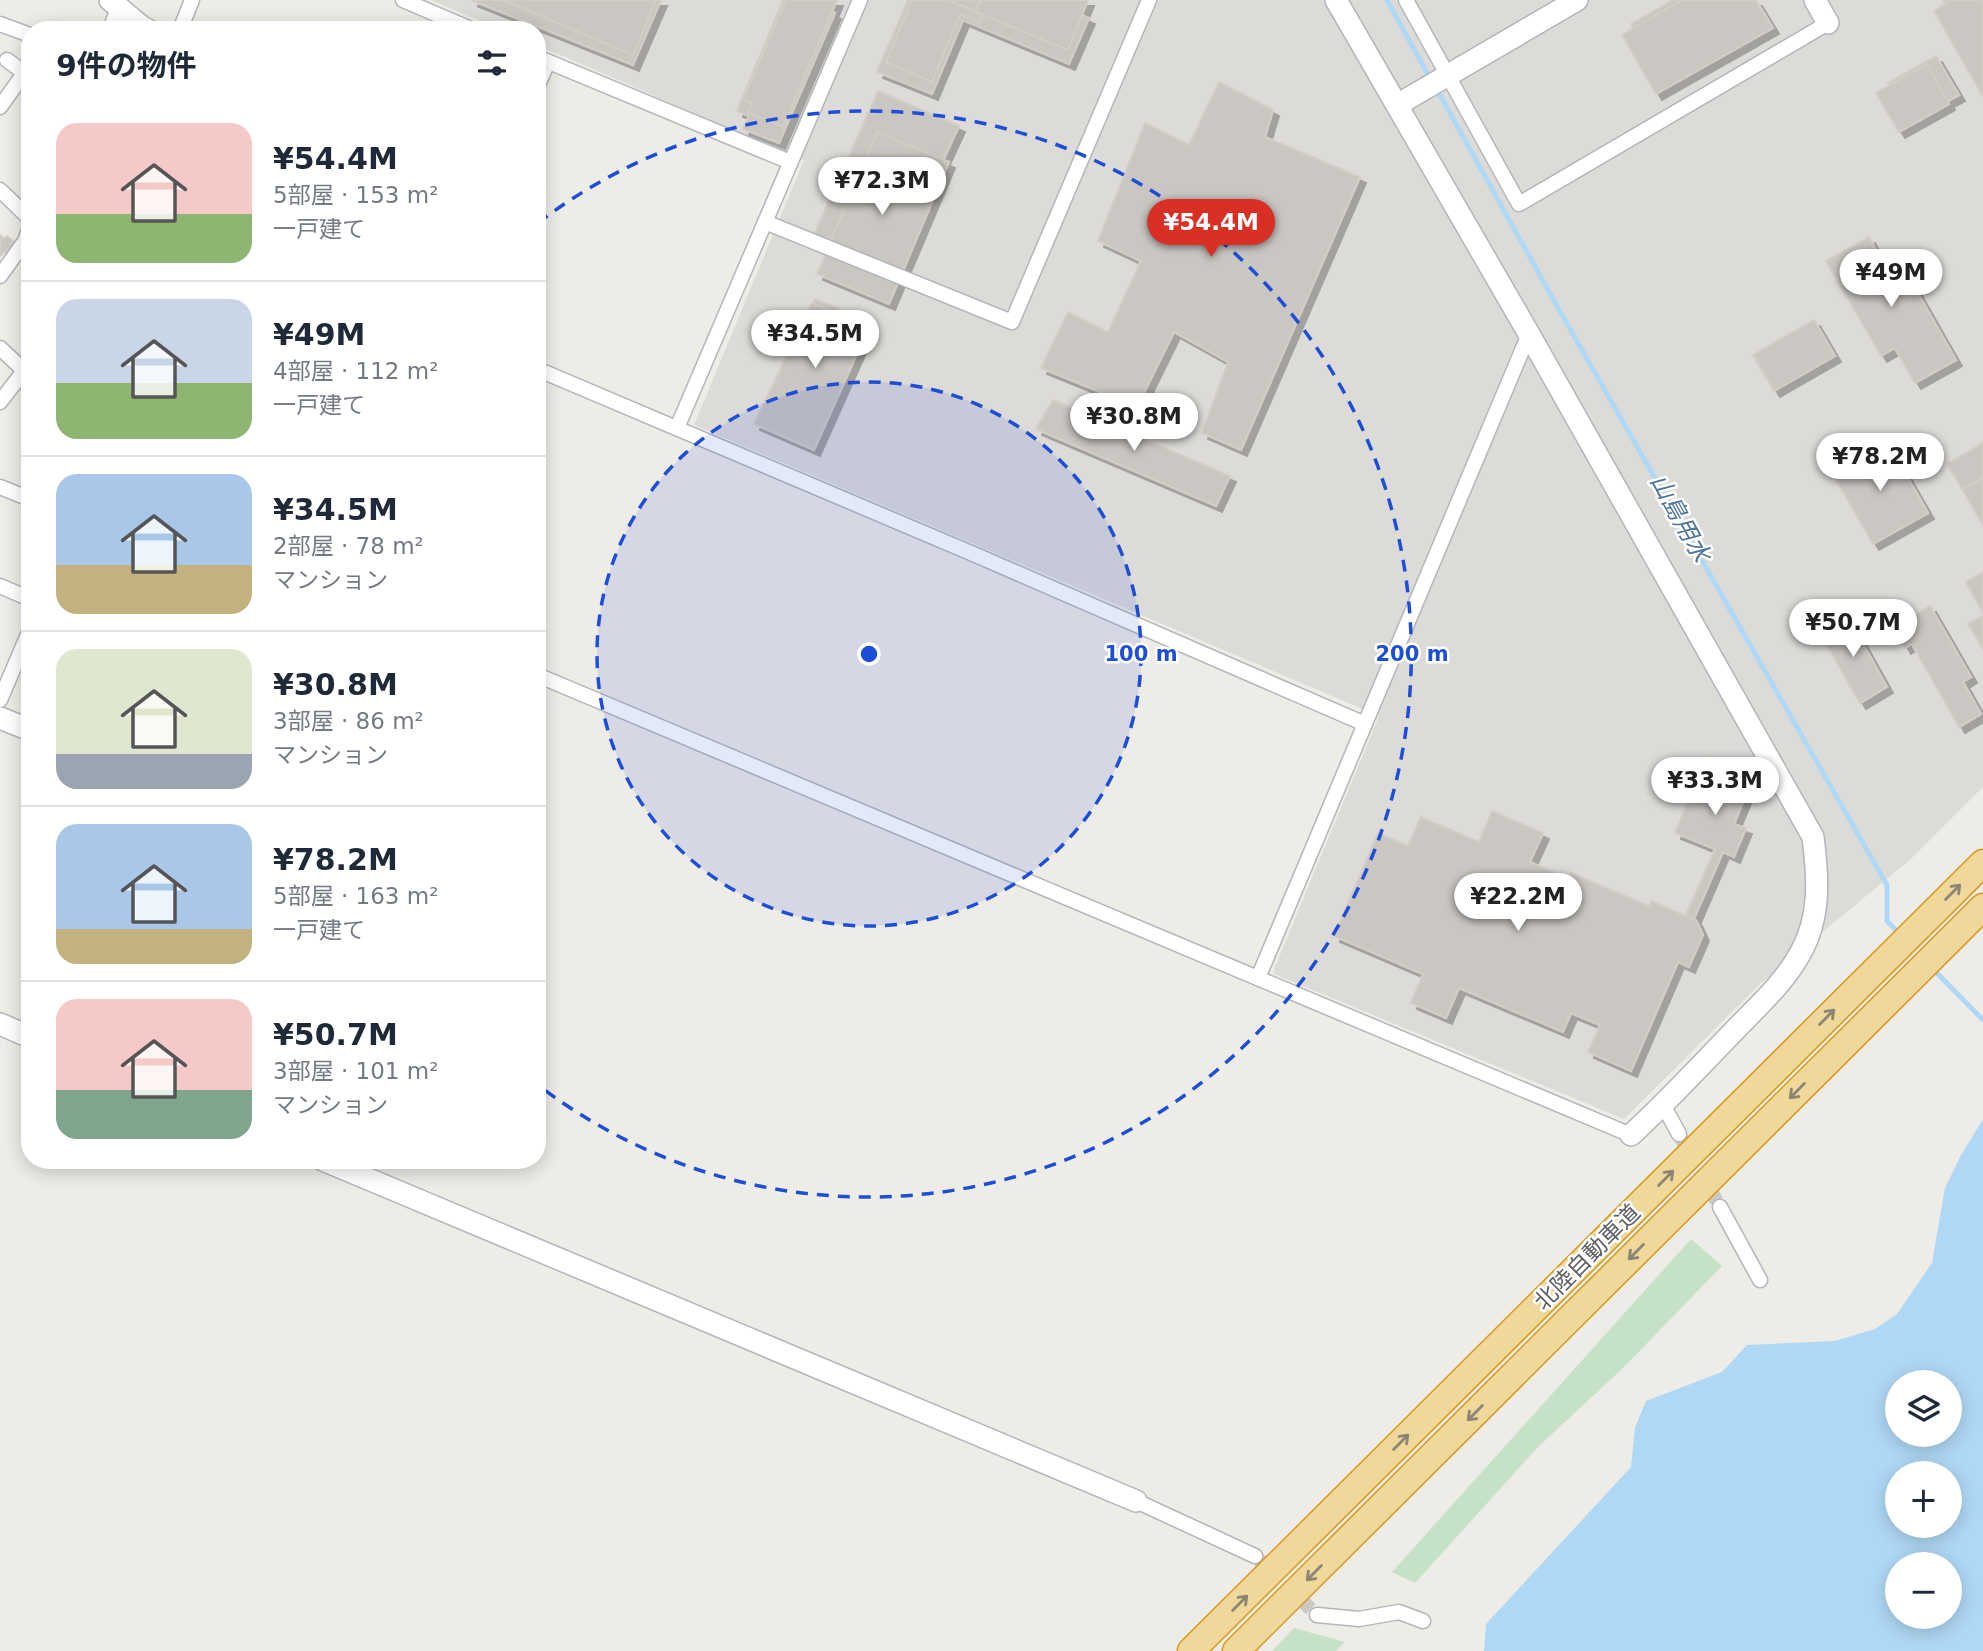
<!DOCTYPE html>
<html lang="ja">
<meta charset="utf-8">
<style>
:root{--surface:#fff;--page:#f2f2f3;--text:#1f2937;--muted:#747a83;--line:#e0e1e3;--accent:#d93025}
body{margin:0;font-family:"DejaVu Sans","Noto Sans JP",sans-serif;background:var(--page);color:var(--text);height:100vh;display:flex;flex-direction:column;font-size:26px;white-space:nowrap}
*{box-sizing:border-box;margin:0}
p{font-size:23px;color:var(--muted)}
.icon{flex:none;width:38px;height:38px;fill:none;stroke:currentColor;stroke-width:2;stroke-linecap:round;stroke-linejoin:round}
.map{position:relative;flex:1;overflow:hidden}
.details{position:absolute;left:21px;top:21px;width:525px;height:1148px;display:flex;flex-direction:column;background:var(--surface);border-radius:28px;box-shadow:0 4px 18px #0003}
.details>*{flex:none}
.fabs{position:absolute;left:1885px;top:1370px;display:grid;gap:14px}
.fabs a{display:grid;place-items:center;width:77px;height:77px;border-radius:50%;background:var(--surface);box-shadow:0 4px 18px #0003;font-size:35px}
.price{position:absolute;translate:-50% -60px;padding:0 16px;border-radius:24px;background:#fff;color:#222;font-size:23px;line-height:46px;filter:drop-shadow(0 2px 4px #0008)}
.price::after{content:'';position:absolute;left:50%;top:42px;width:21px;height:16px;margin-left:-10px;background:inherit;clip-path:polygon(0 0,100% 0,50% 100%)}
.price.current{background:var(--accent);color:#fff}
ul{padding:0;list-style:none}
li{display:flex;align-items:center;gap:21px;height:175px;padding:0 35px}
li+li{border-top:2px solid var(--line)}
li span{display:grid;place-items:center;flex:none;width:196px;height:140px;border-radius:21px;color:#555}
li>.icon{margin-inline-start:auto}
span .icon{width:84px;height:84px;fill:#fffc;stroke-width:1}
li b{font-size:30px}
h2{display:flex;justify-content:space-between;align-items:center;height:84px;padding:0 35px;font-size:30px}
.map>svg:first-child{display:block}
.industrial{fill:#dddbd8}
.green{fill:#c6e2c6}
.water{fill:#afd8f5;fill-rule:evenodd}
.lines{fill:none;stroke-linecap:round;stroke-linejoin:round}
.stream{stroke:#afd8f5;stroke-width:5}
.building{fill:#cac7c2;stroke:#d2cec5;stroke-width:2;filter:url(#shadow)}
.street-tunnel{stroke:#cac9c6;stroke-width:14;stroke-dasharray:14 7;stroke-linecap:butt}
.street-casing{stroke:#b3b6b9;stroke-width:17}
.secondary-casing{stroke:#b2b5b9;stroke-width:24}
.highway-casing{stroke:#d9981c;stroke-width:29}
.street{stroke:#fff;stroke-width:14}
.secondary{stroke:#fff;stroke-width:21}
.highway{stroke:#f0d89b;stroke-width:26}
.oneway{stroke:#8a8574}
.ring{fill:none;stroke:#1d4ed8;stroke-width:3.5;stroke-dasharray:12 9}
.labels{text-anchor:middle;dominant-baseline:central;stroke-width:5;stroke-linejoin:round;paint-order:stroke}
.street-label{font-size:23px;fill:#5e6164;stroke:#fff}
.water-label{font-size:24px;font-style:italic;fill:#4b759d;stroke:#fff}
.centre{fill:#1d4ed8;stroke:#fff;stroke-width:3.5}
.ring-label{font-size:21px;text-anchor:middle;font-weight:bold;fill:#1d4ed8;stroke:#fff;stroke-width:5;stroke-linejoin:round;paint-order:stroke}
</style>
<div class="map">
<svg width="1983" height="1651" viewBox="0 0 1983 1651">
<defs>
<filter id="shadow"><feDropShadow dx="6" dy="6" stdDeviation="0" flood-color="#0004"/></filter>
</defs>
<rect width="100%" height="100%" fill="#eeece6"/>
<polygon class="industrial" points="431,0 1983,0 1983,787 1912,858 1760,984 1624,1119 1274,974 1275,967 1379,716 694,425 804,160 537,45 537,30 501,30"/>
<g class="green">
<polygon points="1691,1239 1722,1266 1624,1367 1537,1448 1415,1583 1392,1572"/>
<polygon points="1294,1628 1345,1642 1336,1651 1272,1651"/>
</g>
<path class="water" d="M1983,1119V1651H1484L1486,1624L1631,1467L1635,1428L1646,1401L1722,1372L1747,1345L1835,1341L1875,1329L1897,1314L1932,1263L1945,1188L1960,1157ZM1897,1382H1950V1435H1897ZM1897,1474H1950V1526H1897ZM1897,1564H1950V1617H1897Z"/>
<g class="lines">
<g class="stream">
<polyline points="1387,0 1431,80"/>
<polyline points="1436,88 1558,308 1887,885 1887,921 1900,934"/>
<polyline points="1933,969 1983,1020"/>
</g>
</g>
<g class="building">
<polygon points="471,0 661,0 633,65"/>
<polygon points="503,0 656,0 633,55"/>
<polygon points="783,0 807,0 835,13 779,143 743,129 749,116 737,111"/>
<polygon points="786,0 837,0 783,127 748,112 752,103 743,100"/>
<polygon points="908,0 1046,0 1089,18 1069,64 963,20 932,94 877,72"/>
<polygon points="912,0 948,0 983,15 980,23 960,14 932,82 886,62"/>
<polygon points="948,0 980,0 975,11"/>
<polygon points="948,0 980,0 975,11"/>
<polygon points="981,0 1088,0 1068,50 976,12"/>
<polygon points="1673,0 1752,0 1766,24 1664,82 1631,24"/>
<polygon points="1682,0 1756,0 1773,28 1656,94 1622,35"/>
<polygon points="1943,0 1983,0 1983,69"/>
<polygon points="1952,0 1983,0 1983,94 1982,95 1934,11"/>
<polygon points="1936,56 1959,95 1910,122 1888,83"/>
<polygon points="1927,64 1949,104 1899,132 1876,93"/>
<polygon points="1219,82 1273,110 1265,137 1360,177 1241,450 1202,433 1228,362 1174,332 1137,407 1041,368 1068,312 1108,332 1141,261 1098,241 1145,123 1189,145"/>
<polygon points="878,91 959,126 894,267 814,235"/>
<polygon points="877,132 949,162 889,304 817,274 850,196 841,192 852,167 861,170"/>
<polygon points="0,235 4,239 7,236 13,241 10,244 12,246 0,256"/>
<polygon points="1869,237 1882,261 1895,253 1956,360 1915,383 1895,348 1881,356 1826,261"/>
<polygon points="815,299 865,320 815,441 764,419"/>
<polygon points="812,303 869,327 814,450 754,424"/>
<polygon points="1814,320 1835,356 1774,391 1753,355"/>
<polygon points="1053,400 1230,476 1216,506 1036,429"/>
<polygon points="1887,441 1928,513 1873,544 1832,473"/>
<polygon points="1983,443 1983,477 1962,489 1947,464"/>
<polygon points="1983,478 1983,525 1962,489"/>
<polygon points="1983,572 1983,613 1966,582"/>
<polygon points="1930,606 1971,677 1963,682 1981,714 1959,727 1912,644 1905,648 1894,628"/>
<polygon points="1847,615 1887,687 1860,703 1819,631"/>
<polygon points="1983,616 1983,649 1968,624"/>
<polygon points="1706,757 1727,766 1735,763 1742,765 1739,772 1753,778 1734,824 1746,828 1734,857 1723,852 1694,919 1686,915 1715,849 1675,833"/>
<polygon points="1492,811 1543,833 1530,862 1568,879 1571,873 1649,906 1651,901 1696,920 1703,935 1689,967 1678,962 1631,1071 1588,1052 1600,1025 1571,1013 1563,1032 1459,988 1446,1018 1411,1003 1423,974 1334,936 1378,833 1408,846 1421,817 1479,842"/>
</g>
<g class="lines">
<g class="street-tunnel">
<polyline points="1679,1134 1720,1207"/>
<polyline points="1255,1556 1317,1615"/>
</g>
<g class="street-casing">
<g id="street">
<polyline points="403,0 473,30"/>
<polyline points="1406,0 1519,204 1828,23"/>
<polyline points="0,24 30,35"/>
<polyline points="110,30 118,8"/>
<polyline points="180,30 192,0"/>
<polyline points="537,57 790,162"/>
<polyline points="7,60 30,77"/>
<polyline points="537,87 548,62"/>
<polyline points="0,107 30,65"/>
<polyline points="0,190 30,219"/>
<polyline points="765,222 1012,322 1149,0"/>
<polyline points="0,276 25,241 30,227"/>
<polyline points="0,348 30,376"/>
<polyline points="537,369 978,556 1365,724"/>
<polyline points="0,402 24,371"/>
<polyline points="677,428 860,0"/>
<polyline points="0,487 30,499"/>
<polyline points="0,586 30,599"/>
<polyline points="537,675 1631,1135"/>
<polyline points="0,700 30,630"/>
<polyline points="1258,978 1529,334"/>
<polyline points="1663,1105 1679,1134"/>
<polyline points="1720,1207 1760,1280"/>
<polyline points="1136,1501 1255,1556"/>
<polyline points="1317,1615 1359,1619 1399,1612 1423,1621"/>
</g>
</g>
<g class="secondary-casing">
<g id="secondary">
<polyline points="110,0 142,27 148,30"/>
<path d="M1336,0L1529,334L1813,837C1818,876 1821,916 1801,952C1785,982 1759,1005 1736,1029C1701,1065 1668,1101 1631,1135"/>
<polyline points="1815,0 1828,23"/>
<polyline points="1397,105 1577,0"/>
<polyline points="0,718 30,730"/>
<polyline points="0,1024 30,1037"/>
<polyline points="323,1160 1136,1501"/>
</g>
</g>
<g class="highway-casing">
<g id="highway">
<polyline points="1191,1651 1983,863"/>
<polyline points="1236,1651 1983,907"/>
</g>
</g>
<use href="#street" class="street"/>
<use href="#secondary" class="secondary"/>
<use href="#highway" class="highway"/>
</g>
<defs><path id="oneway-shaft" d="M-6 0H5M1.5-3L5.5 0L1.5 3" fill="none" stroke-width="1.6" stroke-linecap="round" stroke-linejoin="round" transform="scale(1.75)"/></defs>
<g class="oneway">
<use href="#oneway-shaft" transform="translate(1953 892) rotate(-45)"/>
<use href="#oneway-shaft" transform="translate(1827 1017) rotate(-45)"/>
<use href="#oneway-shaft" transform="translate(1797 1091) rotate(135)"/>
<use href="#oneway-shaft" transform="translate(1666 1178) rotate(-45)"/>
<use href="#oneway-shaft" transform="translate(1636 1252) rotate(135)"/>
<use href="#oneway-shaft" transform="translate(1475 1413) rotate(135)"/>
<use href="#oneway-shaft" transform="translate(1401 1442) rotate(-45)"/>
<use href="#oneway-shaft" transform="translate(1314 1573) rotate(135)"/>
<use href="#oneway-shaft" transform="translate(1240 1603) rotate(-45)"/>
</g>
<circle cx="869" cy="654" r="272" fill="#1d4ed8" fill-opacity=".12"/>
<g class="ring">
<circle cx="869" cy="654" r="272"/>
<path d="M538 223A543 543 0 1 1 538 1085"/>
</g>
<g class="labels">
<g class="street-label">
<text transform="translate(1587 1257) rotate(-45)">北陸自動車道</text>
</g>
<g class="water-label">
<text transform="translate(1680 518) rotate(61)">山島用水</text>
</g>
</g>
<circle cx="869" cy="654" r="10" class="centre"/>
<g class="ring-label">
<text x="1141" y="661">100 m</text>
<text x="1412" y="661">200 m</text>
</g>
</svg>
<div class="fabs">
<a><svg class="icon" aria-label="layers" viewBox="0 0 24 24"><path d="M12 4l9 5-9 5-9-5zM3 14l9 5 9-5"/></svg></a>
<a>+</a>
<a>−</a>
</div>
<b class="price" style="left:882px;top:217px">¥72.3M</b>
<b class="price current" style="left:1211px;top:259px">¥54.4M</b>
<b class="price" style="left:1891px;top:309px">¥49M</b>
<b class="price" style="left:815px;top:370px">¥34.5M</b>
<b class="price" style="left:1134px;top:453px">¥30.8M</b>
<b class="price" style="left:1880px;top:493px">¥78.2M</b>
<b class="price" style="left:1853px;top:659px">¥50.7M</b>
<b class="price" style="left:1715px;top:817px">¥33.3M</b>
<b class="price" style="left:1518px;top:933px">¥22.2M</b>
<section class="details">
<h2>9件の物件<svg class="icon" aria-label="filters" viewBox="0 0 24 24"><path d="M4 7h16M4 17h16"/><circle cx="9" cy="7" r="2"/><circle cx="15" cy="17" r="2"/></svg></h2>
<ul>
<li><span style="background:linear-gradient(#f6c9c9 65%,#8fb573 0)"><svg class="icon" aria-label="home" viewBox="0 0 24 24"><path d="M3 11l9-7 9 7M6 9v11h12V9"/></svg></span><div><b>¥54.4M</b><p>5部屋 · 153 m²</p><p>一戸建て</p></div></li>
<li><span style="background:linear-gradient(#c9d6e8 60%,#8fb573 0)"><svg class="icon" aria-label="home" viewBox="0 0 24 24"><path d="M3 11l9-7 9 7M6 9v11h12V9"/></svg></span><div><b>¥49M</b><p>4部屋 · 112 m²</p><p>一戸建て</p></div></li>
<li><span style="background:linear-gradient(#a9c7e8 65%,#c2b280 0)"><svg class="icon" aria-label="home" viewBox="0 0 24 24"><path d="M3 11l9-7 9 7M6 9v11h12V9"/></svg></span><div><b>¥34.5M</b><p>2部屋 · 78 m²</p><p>マンション</p></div></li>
<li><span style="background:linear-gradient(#dfe7d0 75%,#9aa5b1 0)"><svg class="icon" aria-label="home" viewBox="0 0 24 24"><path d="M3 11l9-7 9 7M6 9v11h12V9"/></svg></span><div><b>¥30.8M</b><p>3部屋 · 86 m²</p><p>マンション</p></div></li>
<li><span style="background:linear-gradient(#a9c7e8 75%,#c2b280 0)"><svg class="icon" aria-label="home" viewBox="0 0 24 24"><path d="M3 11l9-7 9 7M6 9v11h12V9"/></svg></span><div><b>¥78.2M</b><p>5部屋 · 163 m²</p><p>一戸建て</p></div></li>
<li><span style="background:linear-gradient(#f6c9c9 65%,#7fa58c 0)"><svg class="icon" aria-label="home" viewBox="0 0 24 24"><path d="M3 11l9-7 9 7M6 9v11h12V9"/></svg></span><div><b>¥50.7M</b><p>3部屋 · 101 m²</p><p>マンション</p></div></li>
</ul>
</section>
</div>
